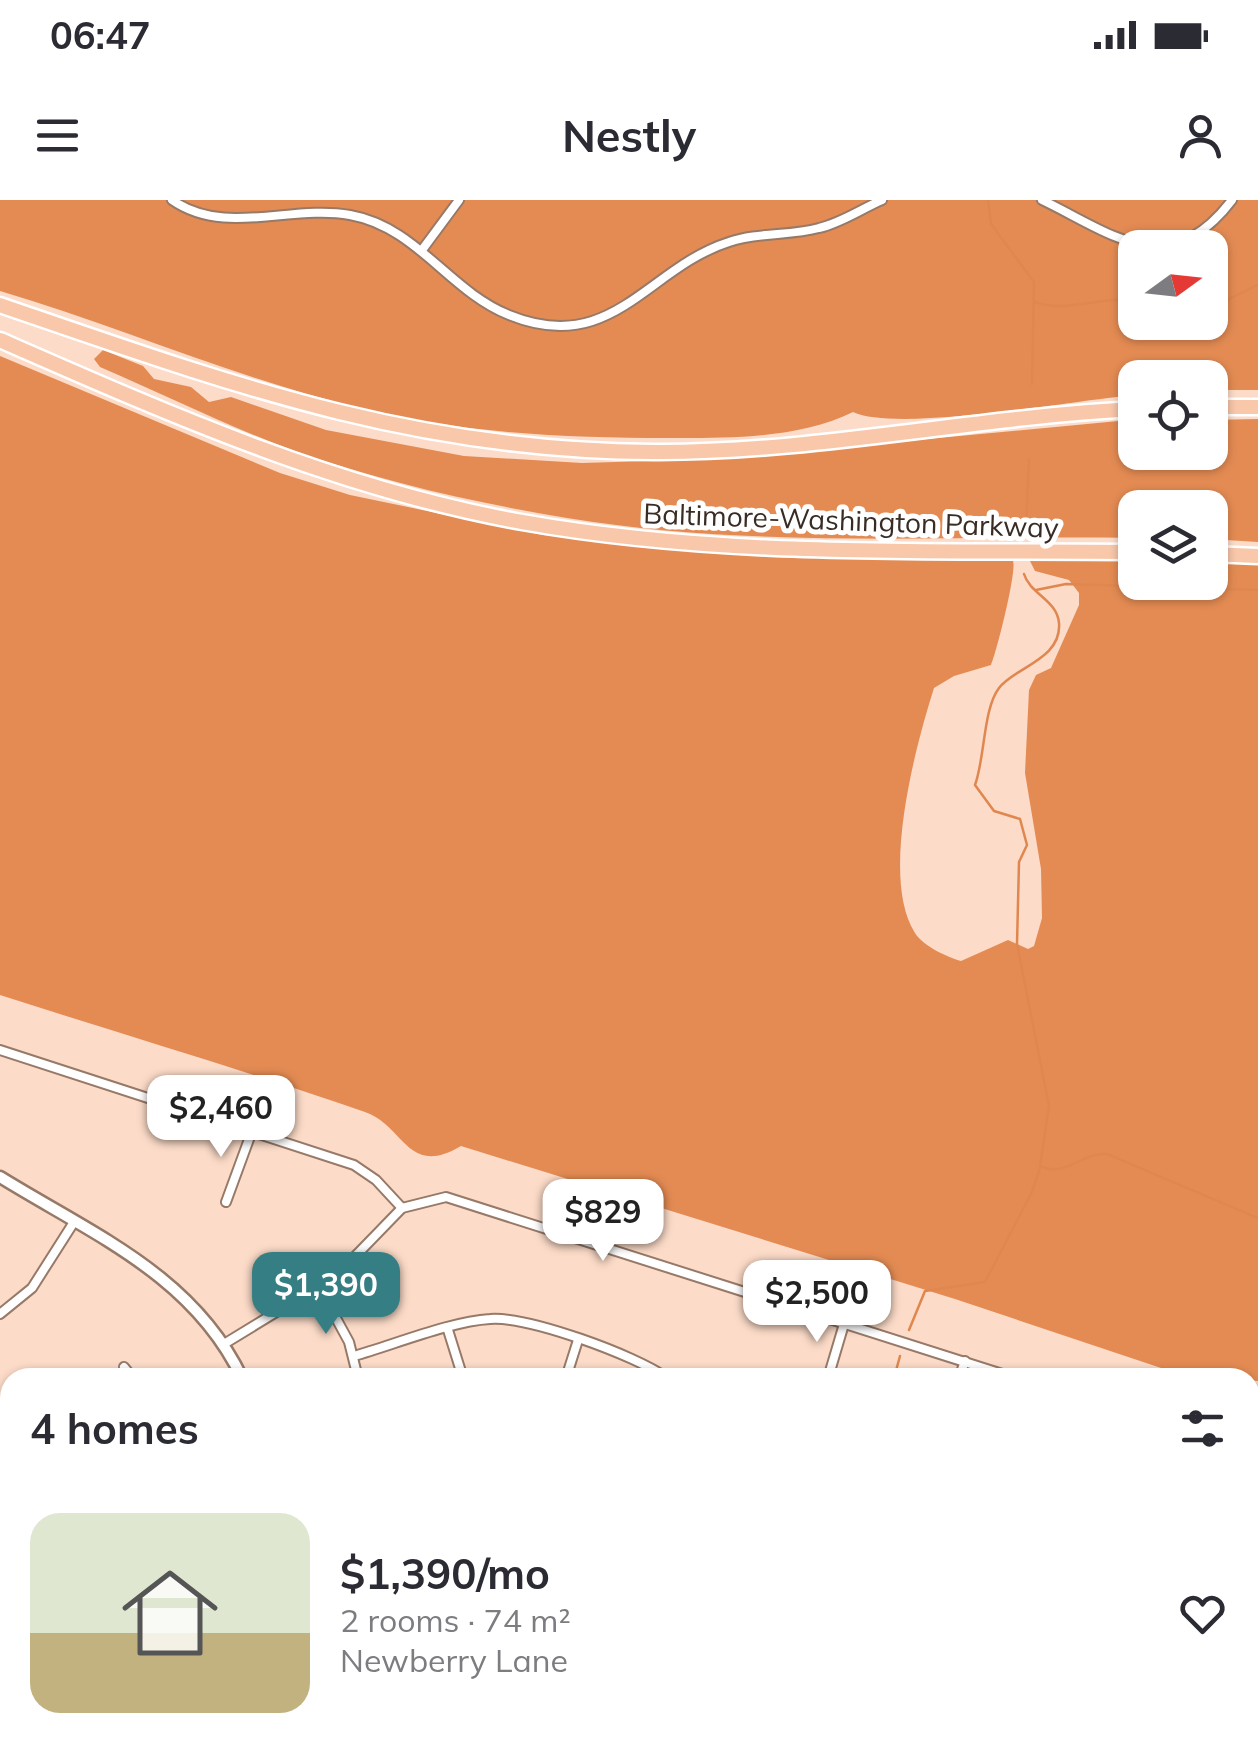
<!DOCTYPE html>
<meta charset="utf-8">
<style>
:root{--surface:#fff;--page:#f2f2f3;--text:#2b2b33;--muted:#7c7c81;--accent:#357e83}
body{margin:0;font-family:Mulish,sans-serif;background:var(--page);color:var(--text);height:100vh;display:flex;flex-direction:column;font-size:38px;white-space:nowrap}
*{box-sizing:border-box;margin:0}
p{font-size:32px;color:var(--muted)}
.icon{flex:none;width:55px;height:55px;fill:none;stroke:currentColor;stroke-width:2;stroke-linecap:round;stroke-linejoin:round}
.map{position:relative;flex:1;overflow:hidden}
.details{position:absolute;left:0px;top:1168px;width:1260px;height:392px;display:flex;flex-direction:column;background:var(--surface);border-radius:30px 30px 0 0;box-shadow:0 2px 8px #0004}
.details>*{flex:none}
.needle{width:65px;rotate:75deg}
.tools{position:absolute;left:1118px;top:30px;display:grid;gap:20px}
.tools a{display:grid;place-items:center;width:110px;height:110px;border-radius:20px;background:var(--surface);box-shadow:0 2px 8px #0004;font-size:50px}
.price{position:absolute;translate:-50% -85px;padding:0 22px;border-radius:20px;background:#fff;color:#222;font-size:32px;line-height:65px;filter:drop-shadow(0 2px 5px #0008)}
.price::after{content:'';position:absolute;left:50%;top:60px;width:30px;height:22px;margin-left:-15px;background:inherit;clip-path:polygon(0 0,100% 0,50% 100%)}
.price.active{background:var(--accent);color:#fff}
ul{padding:0;list-style:none}
li{display:flex;align-items:center;gap:30px;height:250px;padding:0 30px}
li span{display:grid;place-items:center;flex:none;width:280px;height:200px;border-radius:30px;color:#555}
li>.icon{margin-inline-start:auto}
span .icon{width:120px;height:120px;fill:#fffc;stroke-width:1}
li b{font-size:42px}
h2{display:flex;justify-content:space-between;align-items:center;height:120px;padding:0 30px;font-size:42px}
.status{display:flex;justify-content:space-between;align-items:center;height:70px;padding:0 50px;background:var(--surface);direction:ltr}
.status svg{height:28px;fill:currentColor}
header{display:flex;justify-content:space-between;align-items:center;height:130px;padding:0 30px;background:var(--surface);font-size:45px;font-weight:700}
.map>svg:first-child{display:block}
.forest{fill:#e48b53;fill-rule:evenodd}
.lines{fill:none;stroke-linecap:round;stroke-linejoin:round}
.stream{stroke:#e0874f;stroke-width:2.5}
.minor-casing{stroke:#977968;stroke-width:12}
.tertiary-casing{stroke:#977968;stroke-width:14}
.secondary-casing{stroke:#977968;stroke-width:15}
.motorway-casing{stroke:#fff;stroke-width:19}
.minor{stroke:#fff;stroke-width:8}
.tertiary{stroke:#fff;stroke-width:9}
.secondary{stroke:#fff;stroke-width:10}
.motorway{stroke:#f9c7aa;stroke-width:14}
.labels{text-anchor:middle;dominant-baseline:central;stroke-width:10;stroke-linejoin:round;paint-order:stroke}
.street-label{font-size:28px;fill:#382c24;stroke:#fff}
</style>
<div class="status"><b>06:47</b><svg viewBox="0 0 49 12"><path d="M0 12V9h3v3zM5 12V6h3v6zM10 12V3h3v9zM15 12V0h3v12zM26 1h20v11H26zM47 4h2v5h-2z"/></svg></div>
<header><svg class="icon" aria-label="menu" viewBox="0 0 24 24"><path d="M4 6h16M4 12h16M4 18h16"/></svg>Nestly<svg class="icon" aria-label="person" viewBox="0 0 24 24"><circle cx="12" cy="8" r="4"/><path d="M4 21q1-7 8-7t8 7"/></svg></header>
<div class="map">
<svg width="1258" height="1558" viewBox="0 0 1258 1558">
<rect width="100%" height="100%" fill="#fcdbc8"/>
<g class="forest">
<path d="M0,0H1258V190H1210V178H1135V195C1076,200 898,233 853,212C798,239 728,238 668,238C565,238 459,233 359,208C236,178 121,127 0,91ZM1135,48H1210V122H1135Z"/>
<path d="M103,150L143,166L154,179L191,187L209,202L231,197L326,230L464,256L582,263L715,259L1129,220L1135,221V252H1210V220L1258,219V342L1210,339V308H1135V338C946,335 755,349 567,318C476,303 383,282 295,251C229,227 165,195 100,167L94,159Z"/>
<path d="M0,156L280,273L350,295L543,335L740,354L1013,361C1017,371 997,451 991,465L954,476L934,488C915,548 880,678 915,733C923,746 947,757 961,761L1008,740L1028,749L1034,746L1042,718L1041,669L1025,573L1029,490L1036,475L1051,468L1079,405V393L1069,380L1035,371L1030,361H1135V382H1210V362L1258,365V1181L1188,1177L955,1099L461,946C407,978 405,926 365,912C244,870 121,834 0,795Z"/>
</g>
<g class="lines">
<g class="stream">
<polyline points="988,0 991,24 1034,82 1032,184"/>
<polyline points="1210,96 1219,93 1227,100 1258,85"/>
<path d="M1035,102C1069,114 1102,94 1135,102"/>
<polyline points="1026,327 1029,259"/>
<path d="M1024,374C1030,394 1057,400 1059,423C1062,459 1015,467 999,488C983,509 985,558 975,585L994,611L1020,619L1027,645L1019,662L1017,744L1049,906L1040,966C1065,978 1082,952 1107,954L1258,1018"/>
<polyline points="1036,390 1066,384 1258,390"/>
<polyline points="909,1130 925,1091 985,1082 1032,992 1040,968"/>
<polyline points="894,1178 900,1156"/>
</g>
<g class="minor-casing">
<g id="minor">
<path d="M172,0C225,37 291,4 350,15C417,27 449,91 509,115C612,157 647,68 729,42C758,32 790,36 819,28C841,23 861,9 882,0"/>
<path d="M1042,0C1111,33 1168,84 1232,0"/>
<polyline points="422,50 459,0"/>
<polyline points="0,850 354,965 376,980 402,1008"/>
<polyline points="226,1002 252,931"/>
<polyline points="319,1087 349,1142 358,1178"/>
<polyline points="0,1114 32,1088 74,1022"/>
<polyline points="448,1130 463,1178"/>
<polyline points="224,1144 337,1075 402,1008 446,997 1015,1178"/>
<path d="M354,1156C393,1145 452,1121 490,1119C528,1116 635,1155 667,1178"/>
<polyline points="124,1167 133,1178"/>
<polyline points="566,1178 578,1140"/>
<polyline points="828,1178 844,1124"/>
<polyline points="959,1178 965,1161"/>
<polyline points="1250,1235 1258,1235"/>
<polyline points="0,1289 10,1285"/>
<polyline points="1250,1368 1258,1371"/>
<polyline points="0,1431 10,1436"/>
<polyline points="0,1545 0,1546"/>
<polyline points="879,1550 885,1558"/>
<polyline points="1091,1550 1121,1558"/>
<polyline points="572,1558 606,1550"/>
</g>
</g>
<g class="tertiary-casing">
<g id="tertiary">
<polyline points="1250,1483 1258,1486"/>
<polyline points="344,1558 356,1550"/>
</g>
</g>
<g class="secondary-casing">
<g id="secondary">
<path d="M0,977C92,1034 193,1075 242,1178"/>
<polyline points="424,1550 430,1558"/>
</g>
</g>
<g class="motorway-casing">
<g id="motorway">
<path d="M0,105C225,182 410,251 653,252C814,253 974,217 1135,209"/>
<path d="M0,140C169,214 338,289 522,322C724,358 930,350 1135,352"/>
<polyline points="1210,207 1258,207"/>
<polyline points="1210,354 1258,356"/>
</g>
</g>
<use href="#minor" class="minor"/>
<use href="#tertiary" class="tertiary"/>
<use href="#secondary" class="secondary"/>
<use href="#motorway" class="motorway"/>
</g>
<g class="labels">
<g class="street-label">
<text transform="translate(851 320) rotate(2)">Baltimore-Washington Parkway</text>
</g>
</g>
</svg>
<div class="tools">
<a><svg class="needle" viewBox="-14 -14 28 28"><path d="M0-13l5 13h-10z" fill="#e53935"/><path d="M0 13l5-13h-10z" fill="#7c7c81"/></svg></a>
<a><svg class="icon" aria-label="locate" viewBox="0 0 24 24"><circle cx="12" cy="12" r="6"/><path d="M12 2v4M12 18v4M2 12h4M18 12h4"/></svg></a>
<a><svg class="icon" aria-label="layers" viewBox="0 0 24 24"><path d="M12 4l9 5-9 5-9-5zM3 14l9 5 9-5"/></svg></a>
</div>
<b class="price" style="left:221px;top:960px">$2,460</b>
<b class="price" style="left:603px;top:1064px">$829</b>
<b class="price active" style="left:326px;top:1137px">$1,390</b>
<b class="price" style="left:817px;top:1145px">$2,500</b>
<section class="details">
<h2>4 homes<svg class="icon" aria-label="filters" viewBox="0 0 24 24"><path d="M4 7h16M4 17h16"/><circle cx="9" cy="7" r="2"/><circle cx="15" cy="17" r="2"/></svg></h2>
<ul>
<li><span style="background:linear-gradient(#dfe7d0 60%,#c2b280 0)"><svg class="icon" aria-label="home" viewBox="0 0 24 24"><path d="M3 11l9-7 9 7M6 9v11h12V9"/></svg></span><div><b>$1,390/mo</b><p>2 rooms · 74 m²</p><p>Newberry Lane</p></div><svg class="icon" aria-label="heart" viewBox="0 0 24 24"><path d="M12 20l-8-8c-3-5 5-10 8-4 3-6 11-1 8 4z"/></svg></li>
</ul>
</section>
</div>
